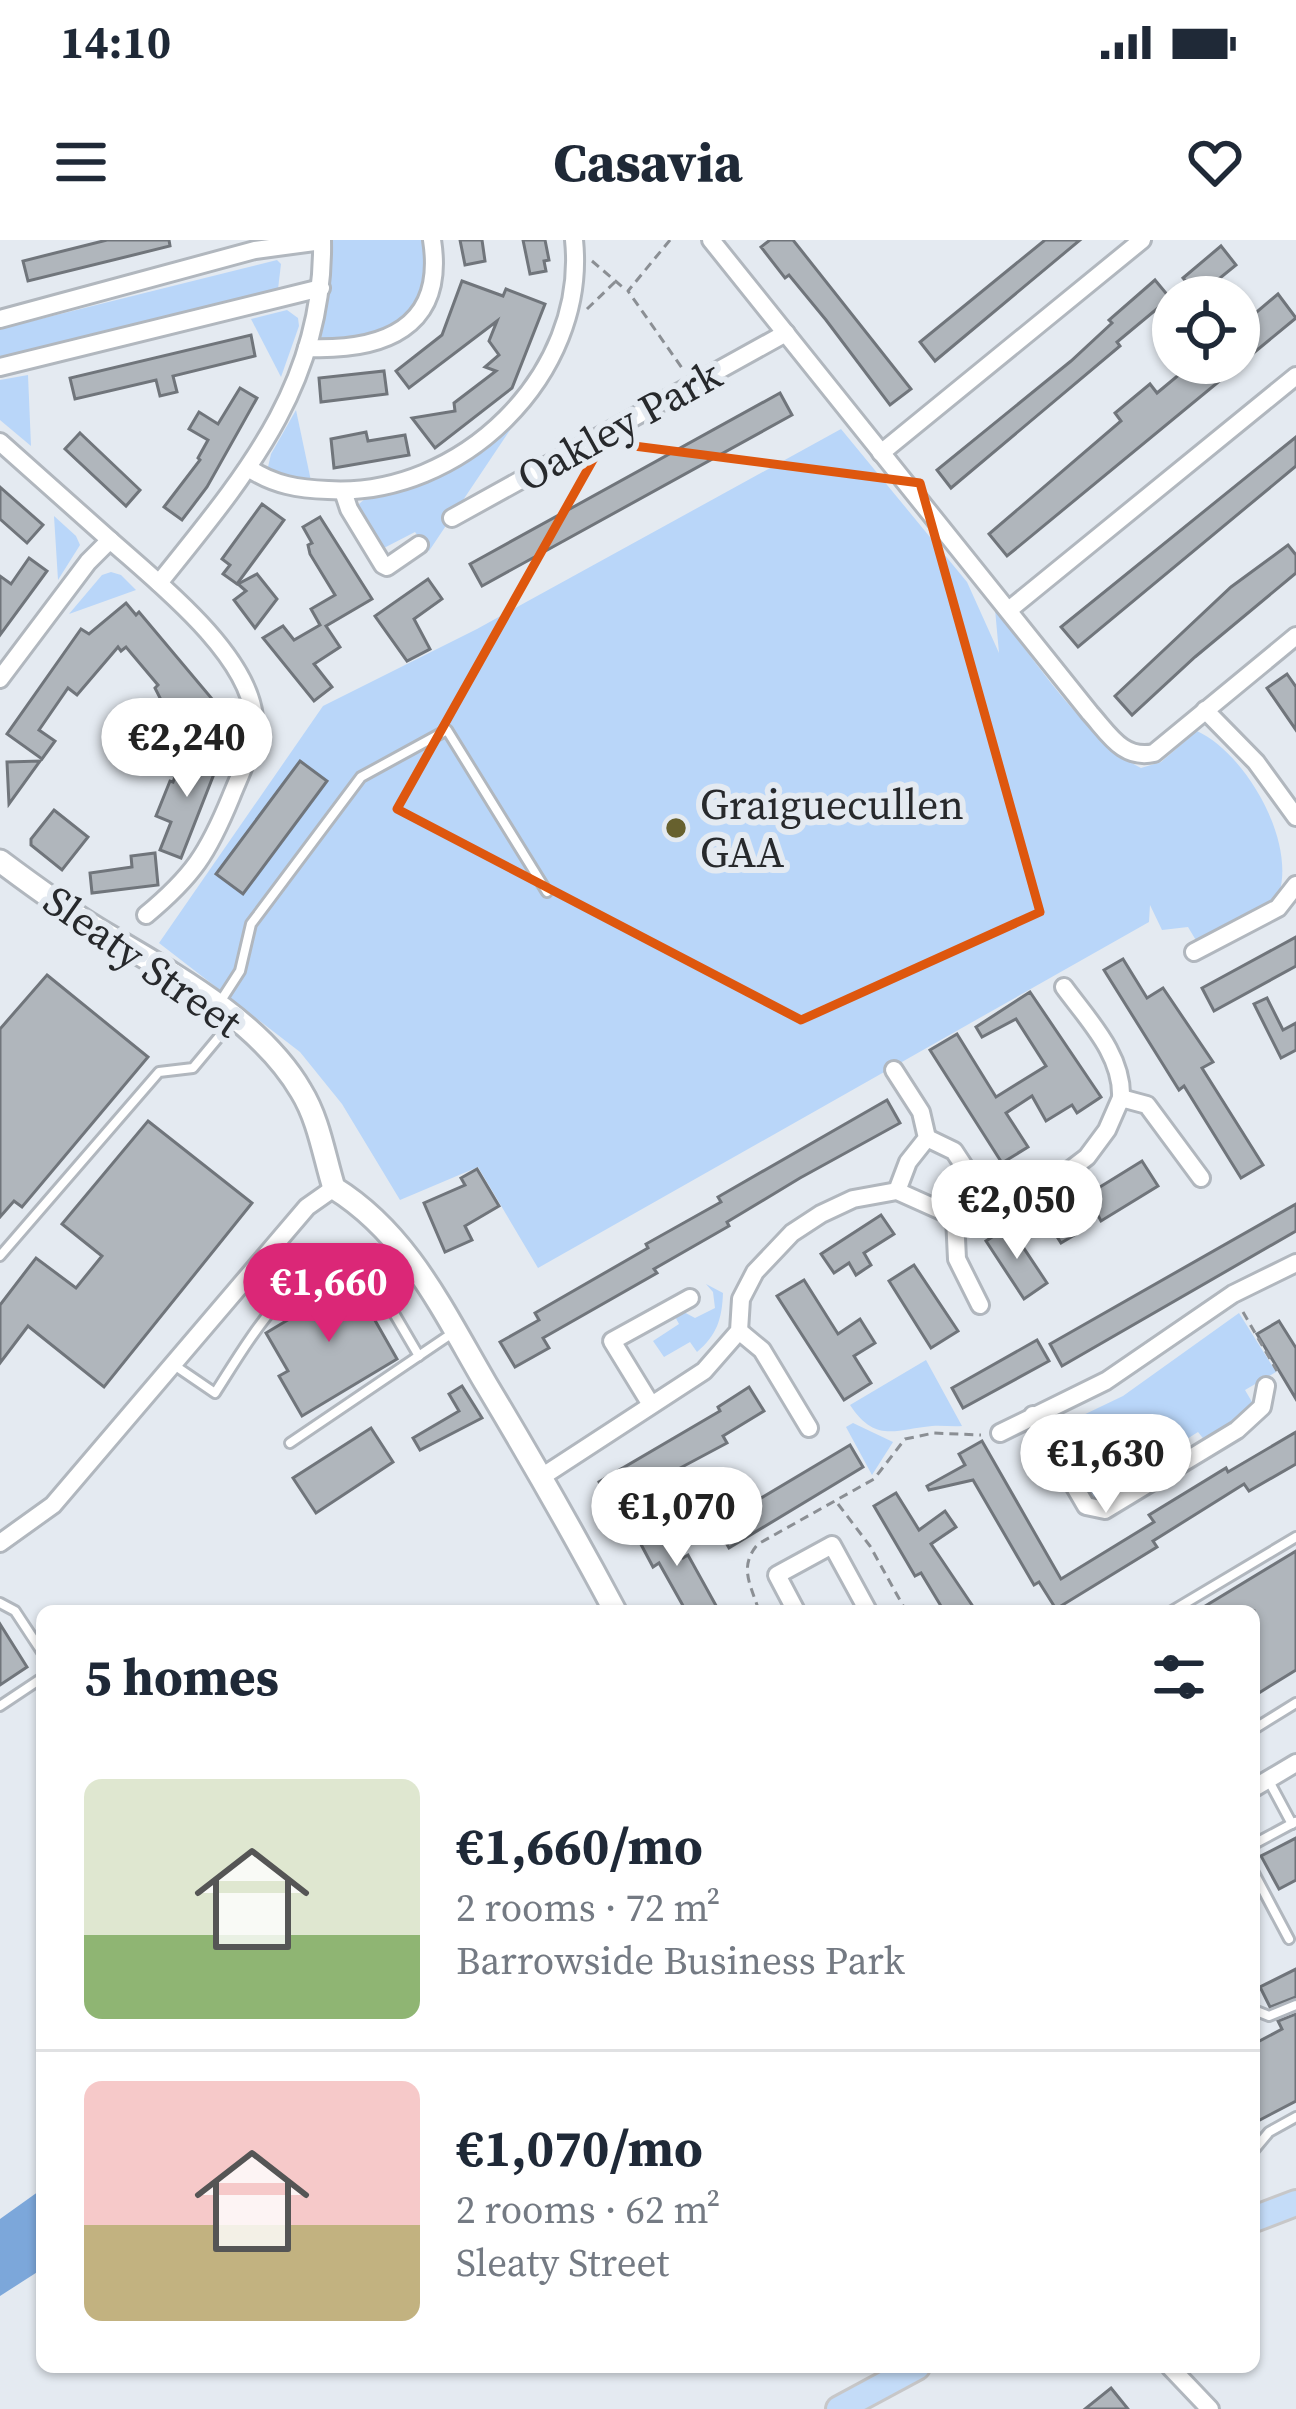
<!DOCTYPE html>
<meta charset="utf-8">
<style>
:root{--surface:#fff;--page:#f2f2f3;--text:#1f2937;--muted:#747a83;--line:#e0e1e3;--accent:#db2777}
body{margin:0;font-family:"Source Serif 4",serif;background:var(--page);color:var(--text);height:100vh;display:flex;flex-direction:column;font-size:45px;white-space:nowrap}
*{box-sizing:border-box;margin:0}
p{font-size:39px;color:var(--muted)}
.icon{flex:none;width:66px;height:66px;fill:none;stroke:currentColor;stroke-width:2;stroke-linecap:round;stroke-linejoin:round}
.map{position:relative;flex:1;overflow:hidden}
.details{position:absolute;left:36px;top:1365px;width:1224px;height:768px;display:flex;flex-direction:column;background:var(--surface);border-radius:18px;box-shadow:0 3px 9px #0004}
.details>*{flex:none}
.tools{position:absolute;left:1152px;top:36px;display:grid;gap:24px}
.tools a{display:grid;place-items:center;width:108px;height:108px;border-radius:50%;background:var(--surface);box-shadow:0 3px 9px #0004;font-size:60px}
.price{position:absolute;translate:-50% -102px;padding:0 27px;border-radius:42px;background:#fff;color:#222;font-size:39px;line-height:78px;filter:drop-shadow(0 3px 6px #0008)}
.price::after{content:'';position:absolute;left:50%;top:72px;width:36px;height:27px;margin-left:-18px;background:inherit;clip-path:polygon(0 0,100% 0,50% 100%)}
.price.active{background:var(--accent);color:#fff}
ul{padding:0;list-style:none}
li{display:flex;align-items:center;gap:36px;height:300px;padding:0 48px}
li+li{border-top:3px solid var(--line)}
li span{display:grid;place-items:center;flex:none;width:336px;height:240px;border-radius:18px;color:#555}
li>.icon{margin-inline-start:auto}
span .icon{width:144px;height:144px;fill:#fffc;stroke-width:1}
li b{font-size:51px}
h2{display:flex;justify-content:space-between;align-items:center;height:144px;padding:0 48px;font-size:51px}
.status{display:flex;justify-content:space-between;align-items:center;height:84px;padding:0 60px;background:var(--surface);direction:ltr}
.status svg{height:33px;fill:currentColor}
header{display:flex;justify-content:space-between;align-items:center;height:156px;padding:0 48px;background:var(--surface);font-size:54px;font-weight:800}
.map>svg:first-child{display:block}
.green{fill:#b9d6f9}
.forest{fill:#7ca7da}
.building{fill:#b0b6bc;stroke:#70757b;stroke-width:3}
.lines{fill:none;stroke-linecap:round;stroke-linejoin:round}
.service-casing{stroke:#b1b7be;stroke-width:14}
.minor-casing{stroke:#b1b7be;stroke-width:22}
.tertiary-casing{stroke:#b1b7be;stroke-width:27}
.primary-casing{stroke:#c7c7c8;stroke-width:30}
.path{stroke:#8b8f94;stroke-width:3;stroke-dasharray:9 6;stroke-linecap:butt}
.service{stroke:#fff;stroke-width:8}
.minor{stroke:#fff;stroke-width:16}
.tertiary{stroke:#fff;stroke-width:21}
.primary{stroke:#c4dcf8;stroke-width:24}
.marked{fill:none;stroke:#de570e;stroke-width:9;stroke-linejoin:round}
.poi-dot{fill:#67612e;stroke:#e4eaf1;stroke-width:4.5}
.labels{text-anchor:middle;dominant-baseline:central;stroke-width:12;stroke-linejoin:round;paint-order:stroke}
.street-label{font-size:42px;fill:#27292c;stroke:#e4eaf1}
.poi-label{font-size:42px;fill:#27292c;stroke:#e4eaf1;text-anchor:start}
</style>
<div class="status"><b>14:10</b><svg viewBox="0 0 49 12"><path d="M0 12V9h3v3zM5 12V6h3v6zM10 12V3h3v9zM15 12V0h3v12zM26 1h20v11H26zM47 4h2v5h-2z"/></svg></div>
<header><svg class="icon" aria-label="menu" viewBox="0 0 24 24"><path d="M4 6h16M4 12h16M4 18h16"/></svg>Casavia<svg class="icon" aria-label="heart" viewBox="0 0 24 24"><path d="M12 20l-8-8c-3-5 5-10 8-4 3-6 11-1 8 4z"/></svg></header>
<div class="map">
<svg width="1296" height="2169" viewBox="0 0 1296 2169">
<rect width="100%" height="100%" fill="#e4eaf1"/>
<g class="green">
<path d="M330,0H424C426,9 429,20 428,28C423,80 368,109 321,99Z"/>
<polygon points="277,20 281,24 278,49 0,117 0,89"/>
<polygon points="287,70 298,78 299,86 281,137 251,79"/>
<polygon points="28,135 31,206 0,180 0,140"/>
<polygon points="296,170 311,241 277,235 268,227 271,214"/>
<path d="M512,187L429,311L415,292L382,309L359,272V264C375,248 410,248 432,240C462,229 489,209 512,187Z"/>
<path d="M841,189L967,342L999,413L995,369C1031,416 1089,502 1141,528L1161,522L1197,491C1245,513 1296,600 1279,654C1259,674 1222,687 1197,702L1188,687L1162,690L1150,665L1149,682L538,1028L478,927L400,960L342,864L300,812L159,703L323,466L477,389Z"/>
<polygon points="54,276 76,296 80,305 58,340"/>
<polygon points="111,332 121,335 136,350 69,374 102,335"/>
<path d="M706,1044L723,1053C722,1079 717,1095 697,1112L690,1102L664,1117L653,1101L679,1084L672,1071H682L695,1078L715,1068L713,1052Z"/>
<polygon points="1239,1073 1276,1132 1245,1150 1255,1167 1252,1173 1206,1202 1198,1192 1138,1230 1144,1240 1105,1264 1098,1263 1052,1190 1123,1156"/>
<path d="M926,1120L962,1186C952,1187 942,1185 932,1186C896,1189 876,1204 850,1165Z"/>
<polygon points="853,1183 893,1202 872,1235 846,1187"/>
</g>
<polygon class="forest" points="42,1949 42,2029 0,2056 0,1979"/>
<g class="building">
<polygon points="107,0 169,0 170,6 28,41 23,21"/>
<polygon points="460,0 482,0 485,21 465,25"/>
<polygon points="523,0 545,0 549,20 544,21 546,31 530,34"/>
<polygon points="770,0 793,0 911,149 890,165 826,80 789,35 785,38 761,7"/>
<polygon points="1045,0 1080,0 935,121 920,102"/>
<polygon points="1221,6 1236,25 1198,56 1183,38"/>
<polygon points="1155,40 1170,58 1117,102 1120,106 951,248 937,230 1071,121 1112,83 1109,80"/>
<polygon points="462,41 503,56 506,49 545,64 512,148 435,208 412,178 455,171 454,163 496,131 485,127 499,115 489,101 497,81 409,148 396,131 442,95"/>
<polygon points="1278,54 1296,78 1007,316 989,294 1121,181 1115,173 1150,144 1157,153 1193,123 1239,123 1239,87"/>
<polygon points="251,95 255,116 173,136 177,152 160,156 156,140 75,159 70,138"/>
<polygon points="384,131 387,154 321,162 319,138"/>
<polygon points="240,148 257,158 207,247 182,280 164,267 200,220 198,218 208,200 189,189 199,172 218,184"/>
<polygon points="780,153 792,175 482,346 470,324"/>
<polygon points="366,192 368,201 405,195 409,215 334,228 331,199"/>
<polygon points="80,193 140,250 126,266 65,209"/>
<polygon points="1296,197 1296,226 1078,407 1061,387"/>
<polygon points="0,247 43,285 27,303 0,279"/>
<polygon points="262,264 284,280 237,344 223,334 230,325 222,319"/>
<polygon points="320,277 372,359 326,386 340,407 314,424 332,447 314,461 263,398 283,386 294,400 320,385 311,369 335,355 310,314 308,305 312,303 303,287"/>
<polygon points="1288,305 1296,315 1296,333 1195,417 1132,475 1115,456 1231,347"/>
<polygon points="29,318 47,331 0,395 0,336 11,344"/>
<polygon points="257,334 277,359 255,388 234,360 246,351 238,344"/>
<polygon points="428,339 442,359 414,379 430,409 407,421 375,376"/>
<polygon points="126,363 136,375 139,372 218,466 188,491 161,460 155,448 158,445 126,407 121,411 118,407 77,455 68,448 39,490 55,501 42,519 7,494 81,389 89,394"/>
<polygon points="1287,434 1296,447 1296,490 1267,448"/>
<polygon points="203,503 223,511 181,618 160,610 171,582 156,576 170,541 173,542 178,529 191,534"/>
<polygon points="40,521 9,564 7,522"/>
<polygon points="300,521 327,541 243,654 216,634"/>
<polygon points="54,570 88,597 62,630 31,605 31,599"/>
<polygon points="155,613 158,645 92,653 90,633 132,627 131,616"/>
<polygon points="1296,697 1296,726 1214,771 1202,748"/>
<polygon points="1123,719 1147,758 1163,748 1213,822 1202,828 1263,925 1241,938 1184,846 1179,850 1104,730"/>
<polygon points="47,735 148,817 22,967 14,961 0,977 0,789"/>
<polygon points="1030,752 1101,857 1077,873 1072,865 1046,881 1032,856 1006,873 1028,907 1002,923 930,810 957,794 996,857 1046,826 1016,779 982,797 976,787"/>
<polygon points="1267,758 1283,790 1296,783 1296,810 1281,818 1254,764"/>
<polygon points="887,860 900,883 800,938 727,982 729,986 654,1029 657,1033 543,1098 549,1108 515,1127 500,1102 539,1080 535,1073 648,1008 646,1004 721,962 718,957"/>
<polygon points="148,881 252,963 104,1147 28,1086 0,1123 0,1065 36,1018 76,1048 102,1016 62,984"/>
<polygon points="1142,921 1158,946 1101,981 1087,955"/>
<polygon points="477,929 499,966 465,986 472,1000 445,1012 424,963 465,945 461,938"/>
<polygon points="1296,964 1296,991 1062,1126 1050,1104"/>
<polygon points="1067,969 1081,991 1061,1003 1047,981"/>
<polygon points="881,975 894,994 864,1013 871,1025 856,1035 849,1023 834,1033 821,1014"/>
<polygon points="1009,986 1047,1043 1024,1059 986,1001"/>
<polygon points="914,1025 958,1091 931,1108 889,1041"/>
<polygon points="348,1033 397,1119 302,1176 279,1136 288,1131 266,1093 291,1078 286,1069"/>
<polygon points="804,1040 838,1094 860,1079 875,1103 854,1116 871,1143 844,1160 777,1056"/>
<polygon points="1279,1081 1296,1108 1296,1159 1257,1094"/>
<polygon points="1037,1100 1049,1121 963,1168 952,1148"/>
<polygon points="462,1146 482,1178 420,1210 413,1198 459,1171 449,1154"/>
<polygon points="749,1147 764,1171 723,1196 727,1203 609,1266 599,1242 720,1171 718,1167"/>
<polygon points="371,1188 393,1222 316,1273 293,1238"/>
<polygon points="1296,1192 1296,1224 1249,1251 1244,1244 1153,1301 1157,1307 1056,1369 1039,1342 1034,1345 973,1240 929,1250 927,1246 965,1225 959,1214 982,1201 1061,1339 1154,1282 1149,1275 1226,1228 1228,1232"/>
<polygon points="850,1205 863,1227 729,1308 716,1285"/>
<polygon points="896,1253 919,1290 945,1271 956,1287 931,1304 976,1371 944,1371 921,1333 915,1336 874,1266"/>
<polygon points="662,1281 683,1318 688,1315 719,1371 686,1371 659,1323 653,1327 636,1295"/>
<polygon points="1296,1311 1296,1430 1254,1456 1254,1371 1197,1371"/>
<polygon points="0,1384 27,1427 0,1445"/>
<polygon points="1296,1598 1296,1640 1279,1649 1261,1616"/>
<polygon points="1296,1729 1296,1757 1270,1767 1260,1747"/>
<polygon points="1296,1774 1296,1861 1254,1883 1254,1804 1282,1789 1278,1781"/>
<polygon points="1111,2148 1128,2169 1085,2169"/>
</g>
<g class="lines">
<g class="service-casing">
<g id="service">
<polyline points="220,762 240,731 251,684 361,537 447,490 547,652"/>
<polyline points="0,1016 159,832 193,828 233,780"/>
<polyline points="395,1075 419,1116"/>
<path d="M174,1125L215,1153C237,1120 307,993 359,1027C372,1035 380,1052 387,1064"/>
<polyline points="290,1203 454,1092"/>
<polyline points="0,1363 15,1371 42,1412"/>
<polyline points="1172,1371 1296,1297"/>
<polyline points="0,1466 42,1438"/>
<polyline points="1254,1489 1296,1463"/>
<polyline points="1270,1543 1292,1584"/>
<polyline points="1254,1604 1295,1582"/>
<polyline points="1254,1633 1289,1699"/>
<polyline points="1254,1770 1269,1776 1296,1765"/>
<polyline points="1254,1910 1269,1892 1296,1877"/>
</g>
</g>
<g class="minor-casing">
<g id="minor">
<path d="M711,0L1090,473C1109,494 1123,520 1154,513L1296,396"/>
<polyline points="0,79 255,10 322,1"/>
<path d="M307,108C382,111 446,89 432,0"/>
<polyline points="0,127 321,48"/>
<polyline points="0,202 110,300"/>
<polyline points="881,213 1142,0"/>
<path d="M250,229C274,245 299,249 328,250C460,258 588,135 574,0"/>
<polyline points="343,251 349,269 383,325 387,327 419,305"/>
<polyline points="452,278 786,93"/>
<path d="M159,343C244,237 325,144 322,0"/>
<polyline points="1010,369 1296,136"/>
<path d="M0,439L88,322L110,300C156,341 248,413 254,477C256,504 241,532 231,557C208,613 193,636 146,675"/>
<polyline points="1205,470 1256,522 1296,577"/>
<polyline points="1194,712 1278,668 1296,645"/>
<path d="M1064,747C1088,780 1123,815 1121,858"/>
<polyline points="894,830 921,872 927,898 908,922 897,951"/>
<polyline points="927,898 954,911 981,952"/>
<polyline points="955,977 957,1019 980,1065"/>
<polyline points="739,1091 762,1110 809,1188"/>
<polyline points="650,1163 612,1101 690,1058"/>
<polyline points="1033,1175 1086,1266 1105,1270 1237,1190 1262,1167 1266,1146"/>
<polyline points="1000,1193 1106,1141 1233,1054 1296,1023"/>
<polyline points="543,1236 704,1131 739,1091 741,1059 755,1032 792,993 821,974 853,959 897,951 955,977 977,978 1018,963 1053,943 1087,917 1107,890 1121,858 1147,865 1201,938"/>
<polyline points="0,1303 53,1265 307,967 334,948"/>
<polyline points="796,1371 777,1335 832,1305 868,1371"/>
<polyline points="1254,1548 1296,1523"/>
<polyline points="1170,2127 1210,2169"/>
</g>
</g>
<g class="tertiary-casing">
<path id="tertiary" d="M0,621C32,645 65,669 99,690C169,732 259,779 301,851C319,880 324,916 334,948C408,994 443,1071 486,1144C531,1219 574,1294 615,1371"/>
</g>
<g class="primary-casing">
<g id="primary">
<polyline points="1254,1979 1296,1963"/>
<polyline points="839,2169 917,2127"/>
</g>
</g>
<g class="path">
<polyline points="670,0 628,51 682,128"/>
<polyline points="592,21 626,50"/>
<polyline points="587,69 615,42"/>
<polyline points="1243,1072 1277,1131"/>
<polyline points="838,1264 870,1306 906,1371"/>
<path d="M759,1371C751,1345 738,1327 758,1304L874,1239L905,1199L934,1193L981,1195"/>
</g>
<use href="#service" class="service"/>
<use href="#minor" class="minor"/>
<use href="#tertiary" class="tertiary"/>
<use href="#primary" class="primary"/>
</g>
<path class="marked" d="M603,202L920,243L1040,672L801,780L397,569Z"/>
<circle class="poi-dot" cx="676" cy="588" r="12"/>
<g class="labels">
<g class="street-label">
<text transform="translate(619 185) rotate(-29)">Oakley Park</text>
<text transform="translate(143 721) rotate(35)">Sleaty Street</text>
</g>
<g class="poi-label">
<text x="700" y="564">Graiguecullen<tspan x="700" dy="48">GAA</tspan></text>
</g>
</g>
</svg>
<div class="tools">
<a><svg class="icon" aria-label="locate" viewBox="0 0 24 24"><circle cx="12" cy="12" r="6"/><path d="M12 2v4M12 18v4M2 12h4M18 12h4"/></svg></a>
</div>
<b class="price" style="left:187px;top:560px">€2,240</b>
<b class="price" style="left:1017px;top:1022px">€2,050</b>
<b class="price active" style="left:329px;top:1105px">€1,660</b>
<b class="price" style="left:1106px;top:1276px">€1,630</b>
<b class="price" style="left:677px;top:1329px">€1,070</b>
<section class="details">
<h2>5 homes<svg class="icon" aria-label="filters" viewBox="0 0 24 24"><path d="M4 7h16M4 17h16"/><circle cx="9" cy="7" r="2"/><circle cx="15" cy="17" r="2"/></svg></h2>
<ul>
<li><span style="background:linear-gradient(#dfe7d0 65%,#8fb573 0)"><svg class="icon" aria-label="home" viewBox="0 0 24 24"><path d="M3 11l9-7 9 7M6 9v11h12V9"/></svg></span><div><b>€1,660/mo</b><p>2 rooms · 72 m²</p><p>Barrowside Business Park</p></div></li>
<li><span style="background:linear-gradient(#f6c9c9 60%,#c2b280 0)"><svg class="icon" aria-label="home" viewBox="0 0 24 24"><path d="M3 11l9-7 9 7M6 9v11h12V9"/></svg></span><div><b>€1,070/mo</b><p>2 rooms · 62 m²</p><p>Sleaty Street</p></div></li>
</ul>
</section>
</div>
